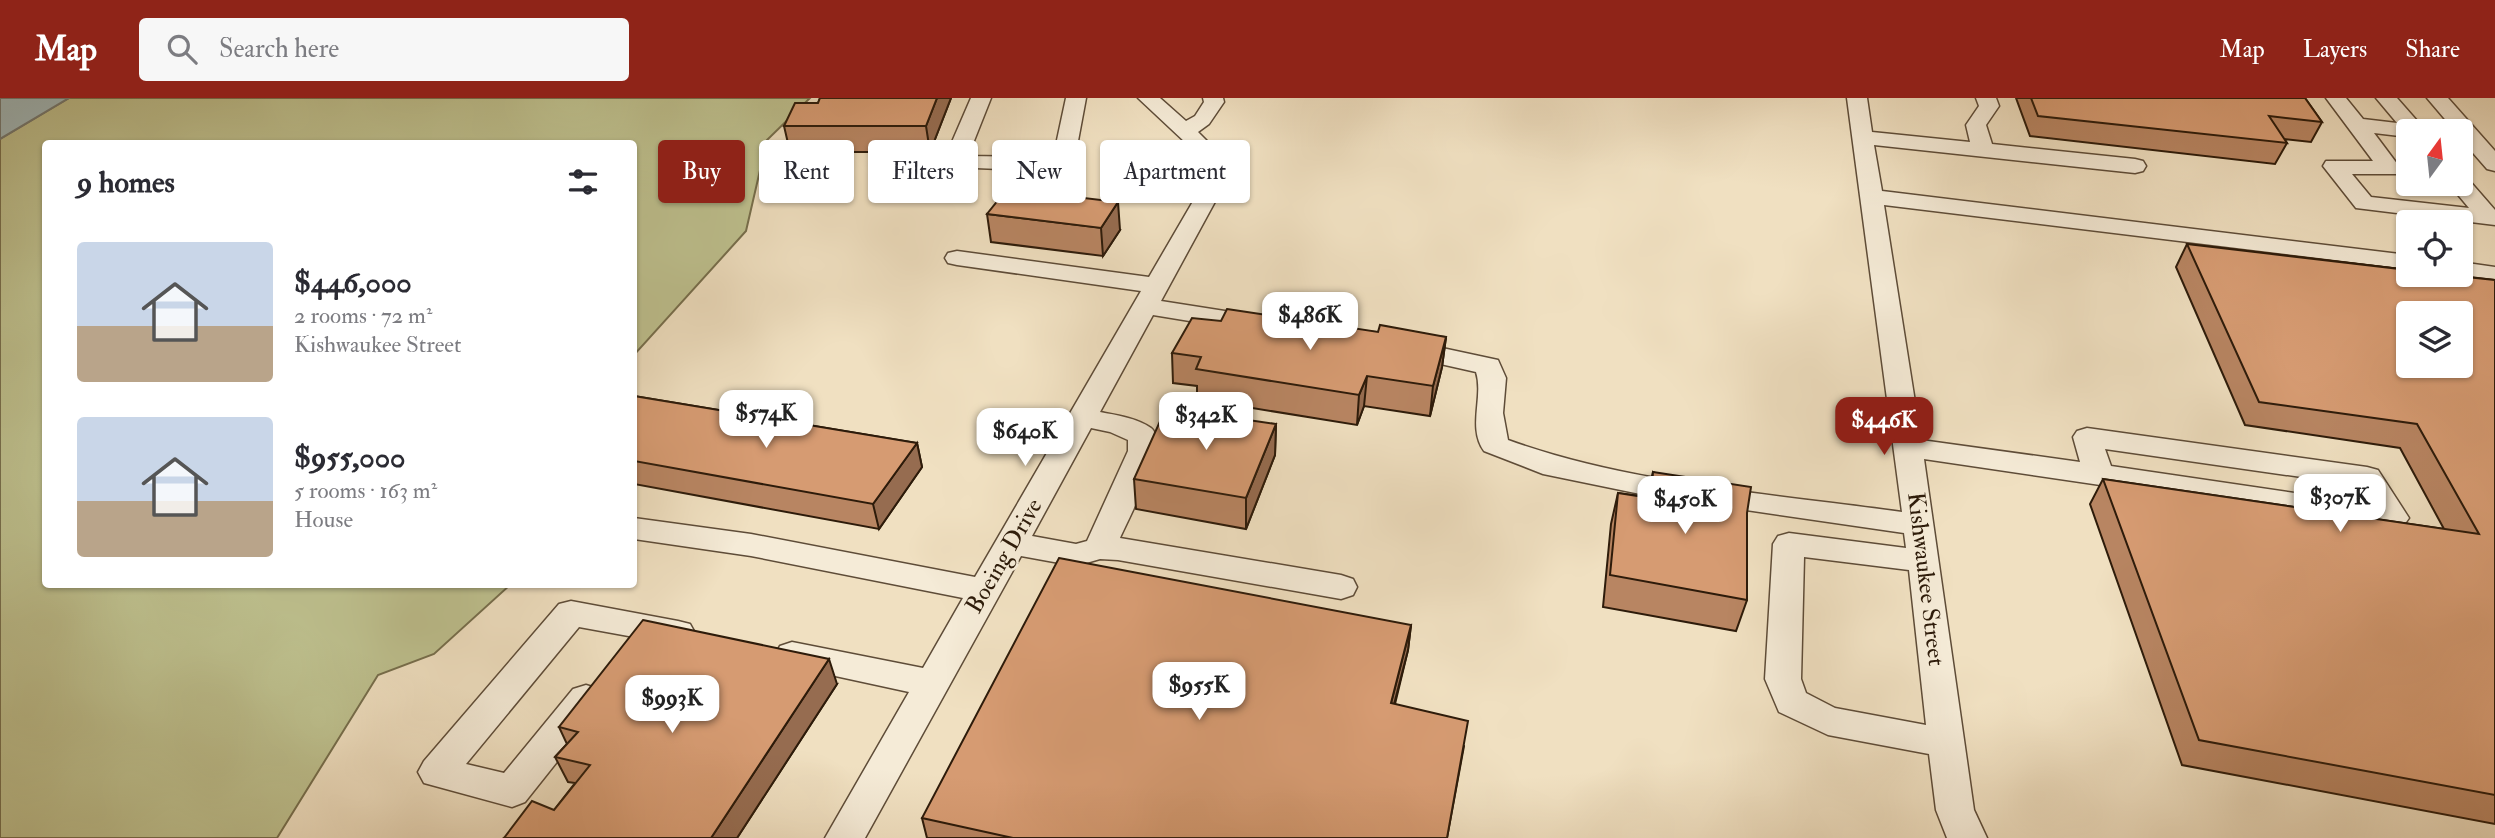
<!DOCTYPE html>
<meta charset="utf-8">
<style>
:root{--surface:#fff;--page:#f7f7f7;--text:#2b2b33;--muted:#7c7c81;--accent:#8f2418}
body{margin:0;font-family:"IM FELL Double Pica",serif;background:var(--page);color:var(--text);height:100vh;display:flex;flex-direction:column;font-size:26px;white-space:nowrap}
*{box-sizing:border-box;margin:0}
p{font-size:23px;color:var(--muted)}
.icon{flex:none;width:38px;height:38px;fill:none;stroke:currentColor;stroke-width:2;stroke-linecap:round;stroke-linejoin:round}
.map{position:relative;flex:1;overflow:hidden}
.drawer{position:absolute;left:42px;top:42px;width:595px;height:448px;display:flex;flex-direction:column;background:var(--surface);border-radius:7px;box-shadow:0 2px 5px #0004}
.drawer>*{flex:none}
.guide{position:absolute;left:658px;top:42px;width:665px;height:63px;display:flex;gap:14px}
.needle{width:46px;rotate:15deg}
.controls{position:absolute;left:2396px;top:21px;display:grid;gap:14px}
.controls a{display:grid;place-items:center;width:77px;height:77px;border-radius:7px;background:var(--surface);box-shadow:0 2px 5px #0004;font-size:35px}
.price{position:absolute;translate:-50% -60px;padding:0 16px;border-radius:14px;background:#fff;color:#222;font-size:23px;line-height:46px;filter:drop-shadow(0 2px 4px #0008)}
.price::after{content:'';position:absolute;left:50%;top:42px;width:21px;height:16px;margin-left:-10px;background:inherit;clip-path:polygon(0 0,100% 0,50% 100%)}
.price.selected{background:var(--accent);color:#fff}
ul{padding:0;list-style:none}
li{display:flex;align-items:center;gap:21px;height:175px;padding:0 35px}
li span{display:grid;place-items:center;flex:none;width:196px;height:140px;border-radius:7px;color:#555}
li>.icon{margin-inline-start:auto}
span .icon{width:84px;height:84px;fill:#fffc;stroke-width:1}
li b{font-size:30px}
h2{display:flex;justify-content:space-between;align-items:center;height:84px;padding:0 35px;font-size:30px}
.tag{padding:0 24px;border-radius:7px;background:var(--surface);box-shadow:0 2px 5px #0004;font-size:24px;line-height:63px}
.tag.selected{background:var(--accent);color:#fff}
header{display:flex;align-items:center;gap:42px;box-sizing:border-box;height:98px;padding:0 35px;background:var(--accent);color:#fff}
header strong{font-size:33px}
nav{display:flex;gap:38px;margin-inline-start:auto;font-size:24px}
.search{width:490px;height:63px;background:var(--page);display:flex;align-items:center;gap:18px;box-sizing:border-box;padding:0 24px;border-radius:7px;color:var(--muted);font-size:26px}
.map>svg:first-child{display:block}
.green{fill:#bec18f;stroke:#766e4c;stroke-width:2}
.water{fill:#a0babd;stroke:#727a75;stroke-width:2}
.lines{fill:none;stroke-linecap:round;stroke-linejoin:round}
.minor-casing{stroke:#5e4c38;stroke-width:3}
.minor{fill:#f5ebd7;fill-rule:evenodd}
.wall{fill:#b88562;stroke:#2d1b0a;stroke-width:2}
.shaded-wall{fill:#966c50;stroke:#2d1b0a;stroke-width:2}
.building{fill:#d69b72;stroke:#2d1b0a;stroke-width:2;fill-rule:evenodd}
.labels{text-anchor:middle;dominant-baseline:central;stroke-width:5;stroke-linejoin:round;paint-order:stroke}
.street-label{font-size:24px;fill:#2d1b0a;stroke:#f5ebd7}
</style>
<header>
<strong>Map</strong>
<div class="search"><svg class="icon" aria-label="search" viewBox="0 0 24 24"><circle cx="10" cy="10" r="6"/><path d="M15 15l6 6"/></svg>Search here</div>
<nav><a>Map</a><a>Layers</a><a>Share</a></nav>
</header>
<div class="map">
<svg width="2495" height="740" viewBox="0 0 2495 740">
<rect width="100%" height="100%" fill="#f0e0c1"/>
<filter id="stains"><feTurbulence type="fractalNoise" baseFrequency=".00286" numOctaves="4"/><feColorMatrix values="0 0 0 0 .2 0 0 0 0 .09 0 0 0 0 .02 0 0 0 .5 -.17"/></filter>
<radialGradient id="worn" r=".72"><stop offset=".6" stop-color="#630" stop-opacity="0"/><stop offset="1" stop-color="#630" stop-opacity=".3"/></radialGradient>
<polygon class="green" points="69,0 810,0 767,42 746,133 634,257 634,46 46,46 46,486 510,487 434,556 378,577 277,740 0,740 0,41"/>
<polygon class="water" points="0,0 69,0 0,41"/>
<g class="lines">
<g class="minor-casing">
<g id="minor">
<polygon points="971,0 991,0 968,58 1047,59 1054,56 1066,0 1086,0 1075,59 1072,64 1051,73 951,69 945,60"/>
<path d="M1138,0H1160L1186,23L1195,18L1204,4L1203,0H1223L1224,4L1209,26L1198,34L1207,43L1217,100L1161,203L1263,219L1272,221L1276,227L1272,233L1263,235L1153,217L1100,314C1116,317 1137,320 1151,330C1170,344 1128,421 1120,440L1341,477L1353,481L1357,489L1353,497L1341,501L1118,462L1100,461L1076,468L1021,458L865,740H825L909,594L780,566L775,557L780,548L792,544L923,570L963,500L751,458L634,441V420L751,436L975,479L1141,193L957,167L948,165L945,160L948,155L957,153L1149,179L1195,100L1186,45ZM1091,330L1110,334L1128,342V353L1087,443L1076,446L1032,438Z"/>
<path d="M1847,0H1867L1872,34L1970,44L1966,27L1979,8L1976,0H1996L1999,8L1986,27L1992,46L2135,61L2143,63L2146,68L2143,73L2135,75L1874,47L1882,93L2408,157V171L1884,107L1921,342L2080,364L2073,339L2077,333L2087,330L2367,369L2378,372L2409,420L2404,427L2393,430L1924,361L1974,712L1987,740H1947L1936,712L1929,656L1828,637L1779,614L1765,581L1773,446L1778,438L1789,435L1906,450L1904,435L1650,398L1543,376L1484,353C1467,329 1484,299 1476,274L1396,256L1392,250L1396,244L1405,242L1498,262L1506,280L1503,315L1508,342C1630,386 1772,396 1902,414ZM2105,351L2357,387L2369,406L2111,368ZM1804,459L1909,472L1926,627L1835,610L1806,595L1801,581Z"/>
<polygon points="2326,0 2346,0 2363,21 2397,25 2376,0 2397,0 2426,33 2408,33 2408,39 2374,35 2401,71 2398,76 2352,76 2371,99 2469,110 2449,86 2460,86 2460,79 2468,81 2495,112 2495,127 2356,110 2323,68 2326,63 2373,63"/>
<polygon points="2427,0 2448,0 2495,53 2495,73 2487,71 2460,40 2460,33 2455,33"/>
<polygon points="2460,164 2495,169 2495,183 2453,177 2460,177"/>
<polygon points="571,503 678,523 690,526 695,535 690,544 678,547 579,529 466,666 504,675 573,591 586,587 599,591 604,601 599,611 525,704 512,709 424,685 418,674 424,663 559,506"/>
</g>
</g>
<use href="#minor" class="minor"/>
</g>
<g class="wall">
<polygon points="820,0 951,0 930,54 790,54 784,28 818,5"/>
<polygon points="2016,0 2305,0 2322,24 2311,44 2284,41 2287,45 2275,66 2030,38"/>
<polygon points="987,116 1120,132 1103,158 991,144"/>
<polygon points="2187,146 2495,182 2495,726 2182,667 2090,406 2103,381 2444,431 2400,350 2245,327 2176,169"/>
<polygon points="1221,223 1446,239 1442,269 1430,318 1364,308 1357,327 1197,301 1197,288 1173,285 1172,255"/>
<polygon points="634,298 917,345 922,369 879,431 634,386"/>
<polygon points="1276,326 1275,357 1246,431 1136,411 1134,381"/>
<polygon points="1653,374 1747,415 1747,502 1736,533 1603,509 1611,426 1618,395 1647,399"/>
<polygon points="1411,527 1408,552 1395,606 1464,648 1447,740 927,740 922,720"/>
<polygon points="837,586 737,740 504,740 554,712 575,685 568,684 555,659 567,646 559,629"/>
</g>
<g class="shaded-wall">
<polygon points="937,0 951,0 930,54 926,28"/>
<polygon points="1118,104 1120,132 1103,158 1101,130"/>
<polygon points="1446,239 1442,269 1430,318 1433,288"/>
<polygon points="1367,278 1364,308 1357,327 1359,297"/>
<polygon points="1276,326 1275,357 1246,431 1246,400"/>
<polygon points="917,345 922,369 879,431 873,406"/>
<polygon points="1411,527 1408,552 1388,630 1391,605"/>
<polygon points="829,561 837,586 737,740 711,740"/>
</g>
<g class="building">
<polygon points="820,0 937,0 926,28 784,28 795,5 818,5"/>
<polygon points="2031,0 2305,0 2322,24 2269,18 2287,45 2038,18"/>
<polygon points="1007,91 1118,104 1101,130 987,116"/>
<path d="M2187,146L2408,172V177H2447L2495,182V697L2199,642L2103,381L2479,436L2417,326L2259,304ZM2408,215H2460V268H2408Z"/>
<polygon points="1227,211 1378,234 1380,227 1446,239 1433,288 1367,278 1359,297 1196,271 1201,259 1172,255 1192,220 1221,223"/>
<polygon points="634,298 917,345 873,406 634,363"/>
<polygon points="1166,310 1276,326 1246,400 1134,381"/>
<polygon points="1653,374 1751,389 1747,415 1747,502 1610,477 1618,395 1651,400"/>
<polygon points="1059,460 1411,527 1391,605 1468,623 1447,740 1013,740 922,720"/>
<polygon points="643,522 829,561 711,740 504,740 532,703 554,712 590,667 555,659 578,634 559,629"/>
</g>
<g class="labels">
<g class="street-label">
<text transform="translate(1004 458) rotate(-60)">Boeing Drive</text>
<text transform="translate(1926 481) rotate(83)">Kishwaukee Street</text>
</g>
</g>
<rect width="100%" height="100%" filter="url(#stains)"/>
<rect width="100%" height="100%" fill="url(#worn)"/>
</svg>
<div class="controls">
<a><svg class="needle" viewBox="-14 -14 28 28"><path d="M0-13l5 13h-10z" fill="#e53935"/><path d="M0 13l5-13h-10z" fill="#7c7c81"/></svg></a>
<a><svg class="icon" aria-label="locate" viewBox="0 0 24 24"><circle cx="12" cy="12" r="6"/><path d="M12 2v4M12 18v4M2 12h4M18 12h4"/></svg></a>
<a><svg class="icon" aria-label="layers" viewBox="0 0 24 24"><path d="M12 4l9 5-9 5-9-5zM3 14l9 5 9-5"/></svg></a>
</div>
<b class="price" style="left:1310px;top:254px">$486K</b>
<b class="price" style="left:766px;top:352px">$574K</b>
<b class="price" style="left:1206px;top:354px">$342K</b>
<b class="price selected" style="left:1884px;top:359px">$446K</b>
<b class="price" style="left:1025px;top:370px">$640K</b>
<b class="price" style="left:2340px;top:436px">$307K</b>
<b class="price" style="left:1685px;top:438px">$450K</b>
<b class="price" style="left:1199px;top:624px">$955K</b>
<b class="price" style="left:672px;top:637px">$993K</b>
<div class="guide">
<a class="tag selected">Buy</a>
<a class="tag">Rent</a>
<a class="tag">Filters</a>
<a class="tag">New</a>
<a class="tag">Apartment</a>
</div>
<section class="drawer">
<h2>9 homes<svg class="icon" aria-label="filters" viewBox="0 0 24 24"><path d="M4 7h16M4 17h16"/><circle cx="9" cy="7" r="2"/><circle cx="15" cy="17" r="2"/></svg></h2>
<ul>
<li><span style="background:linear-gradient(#c9d6e8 60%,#b9a48a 0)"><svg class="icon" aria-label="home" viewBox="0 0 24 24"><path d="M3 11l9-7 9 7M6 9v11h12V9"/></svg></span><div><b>$446,000</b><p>2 rooms · 72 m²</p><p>Kishwaukee Street</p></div></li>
<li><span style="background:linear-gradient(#c9d6e8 60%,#b9a48a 0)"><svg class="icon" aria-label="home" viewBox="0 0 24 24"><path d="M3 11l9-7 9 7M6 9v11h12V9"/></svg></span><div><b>$955,000</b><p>5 rooms · 163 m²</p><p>House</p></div></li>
</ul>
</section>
</div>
